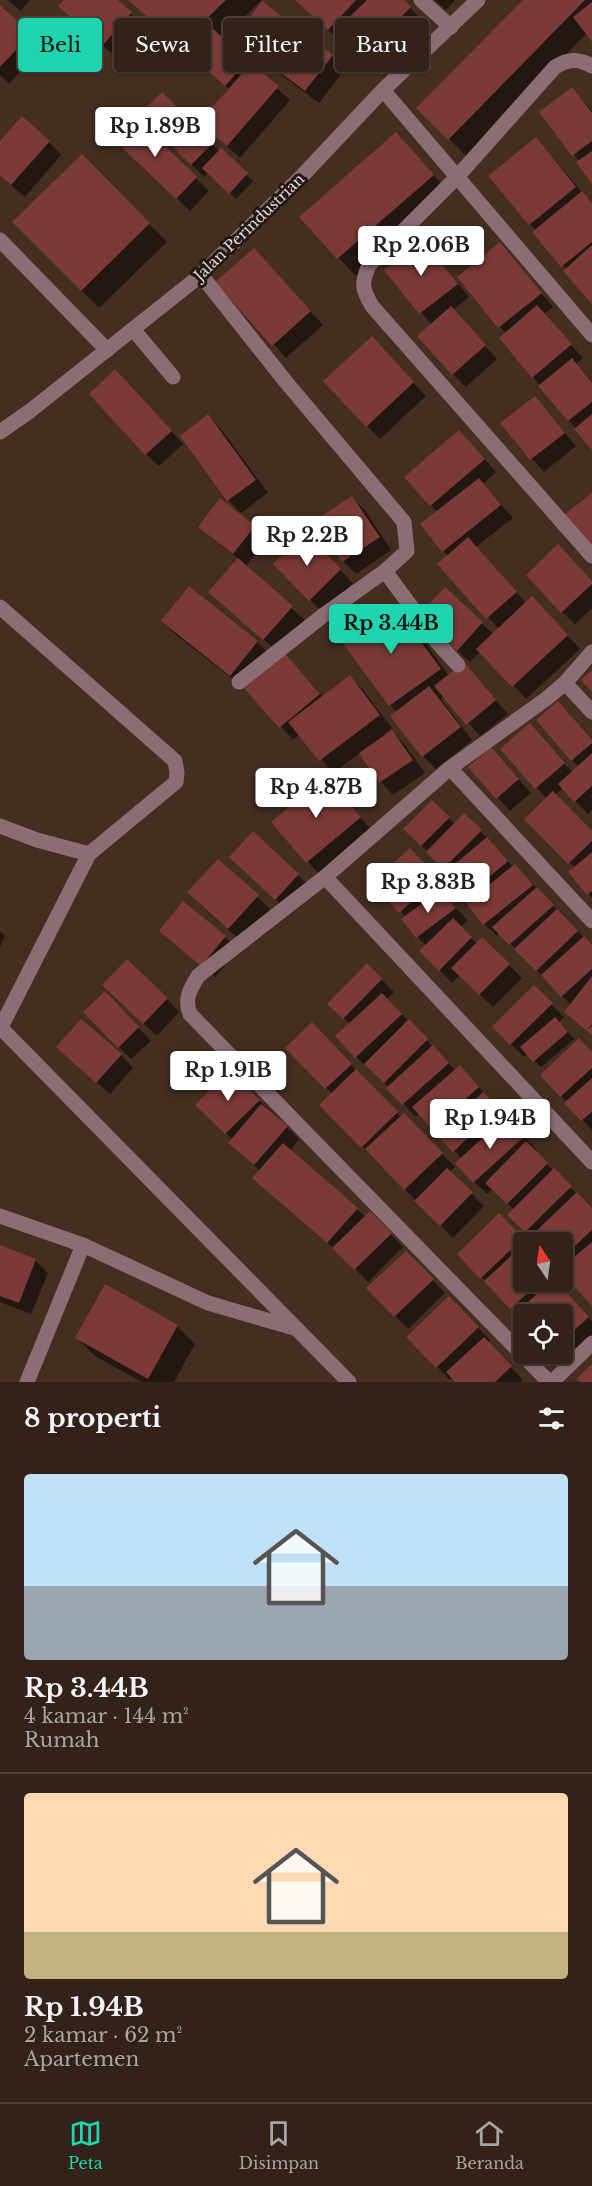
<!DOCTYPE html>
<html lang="id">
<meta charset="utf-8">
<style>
:root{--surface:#322218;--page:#3d2f25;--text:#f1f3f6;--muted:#a8a4a2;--line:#4d3f37;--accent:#1ed5b0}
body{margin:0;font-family:"Libre Baskerville",serif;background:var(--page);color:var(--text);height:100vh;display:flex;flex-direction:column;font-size:22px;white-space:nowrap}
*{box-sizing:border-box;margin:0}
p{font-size:20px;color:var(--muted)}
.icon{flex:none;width:33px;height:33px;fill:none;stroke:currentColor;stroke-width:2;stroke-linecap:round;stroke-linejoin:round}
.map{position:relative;height:1382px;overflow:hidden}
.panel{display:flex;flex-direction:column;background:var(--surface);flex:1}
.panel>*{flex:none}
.hud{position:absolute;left:18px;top:18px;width:556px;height:54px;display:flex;gap:12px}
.needle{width:39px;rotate:347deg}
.controls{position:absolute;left:513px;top:1232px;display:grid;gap:12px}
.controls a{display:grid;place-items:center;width:60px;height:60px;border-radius:6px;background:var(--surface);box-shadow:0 2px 4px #0004,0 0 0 2px var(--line);font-size:30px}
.price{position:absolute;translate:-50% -51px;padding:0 14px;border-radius:6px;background:#fff;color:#222;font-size:20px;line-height:39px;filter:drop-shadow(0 2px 3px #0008)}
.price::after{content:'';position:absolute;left:50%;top:36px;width:18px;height:14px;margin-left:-9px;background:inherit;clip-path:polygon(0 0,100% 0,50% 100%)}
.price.current{background:var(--accent);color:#111}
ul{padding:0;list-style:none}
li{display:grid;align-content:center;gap:12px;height:318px;padding:0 24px}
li+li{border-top:2px solid var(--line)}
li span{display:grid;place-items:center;height:186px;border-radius:6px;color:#555}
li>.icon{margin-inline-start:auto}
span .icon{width:108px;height:108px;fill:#fffc;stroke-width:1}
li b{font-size:26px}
h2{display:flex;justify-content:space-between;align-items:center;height:72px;padding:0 24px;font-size:26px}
.chip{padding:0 21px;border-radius:6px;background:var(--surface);box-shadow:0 2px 4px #0004,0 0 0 2px var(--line);font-size:21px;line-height:54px}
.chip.current{background:var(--accent);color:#111}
.tab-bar{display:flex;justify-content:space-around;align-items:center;height:84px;border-top:2px solid var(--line);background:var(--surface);font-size:16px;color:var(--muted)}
.tab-bar a{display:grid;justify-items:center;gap:3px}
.tab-bar .current{color:var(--accent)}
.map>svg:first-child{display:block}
.shadow{fill:#0007}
.building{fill:#7b3a36}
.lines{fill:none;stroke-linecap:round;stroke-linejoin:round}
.minor{stroke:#8d6d74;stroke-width:15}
.labels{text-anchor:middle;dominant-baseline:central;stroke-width:6;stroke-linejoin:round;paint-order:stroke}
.street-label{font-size:15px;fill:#e7d9d0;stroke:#221913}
</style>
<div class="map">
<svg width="592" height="1382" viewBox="0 0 592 1382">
<rect width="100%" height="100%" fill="#432e20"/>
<g class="shadow">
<polygon points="8,0 30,0 21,11"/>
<polygon points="66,0 116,0 144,26 116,57 73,19"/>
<polygon points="128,0 262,0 222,39 290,100 240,158 201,123 230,90"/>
<polygon points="297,0 402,0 423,21 373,70 343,40 341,42"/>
<polygon points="435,0 455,0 446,10"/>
<polygon points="525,0 592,0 592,40 587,33 466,156 418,108"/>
<polygon points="0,7 43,48 9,84 0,75"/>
<polygon points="236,38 332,56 345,69 319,103 249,51"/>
<polygon points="572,89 592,111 592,181 580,162 541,113"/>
<polygon points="162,94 220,152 221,150 253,181 236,199 208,173 204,177 142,114"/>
<polygon points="135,119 209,191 190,211 115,139"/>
<polygon points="396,134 450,193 356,276 301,218"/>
<polygon points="536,139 592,203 592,302 530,224"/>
<polygon points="49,142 61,155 25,197 0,176 0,143"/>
<polygon points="82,156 167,242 99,308 14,222"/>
<polygon points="422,242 469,297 453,310 497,359 466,387 453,374 432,325 386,270"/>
<polygon points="500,244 553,307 544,314 583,358 576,364 592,382 592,448 533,377 506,334 459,277"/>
<polygon points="267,263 323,325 286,358 218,282"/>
<polygon points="384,351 426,396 380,439 367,426"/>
<polygon points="128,384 183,444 159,466 146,454"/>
<polygon points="535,398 576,446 544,472 502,424"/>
<polygon points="208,416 221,429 268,493 241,513 228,500 182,436"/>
<polygon points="472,445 496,472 483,484 513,518 476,547 526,603 544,611 580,649 526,699 481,651 470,662 433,628 445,589 493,634 499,629 439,564 448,556 443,551 437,512 431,505"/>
<polygon points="352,498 365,510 391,550 356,574 343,561"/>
<polygon points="221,500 267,540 245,567 305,620 277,651 223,605 239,559 213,539 200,527"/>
<polygon points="306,535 353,583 322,612 275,564"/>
<polygon points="592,582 592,608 575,624 562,612"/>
<polygon points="393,606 411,623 449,676 464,664 508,714 480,736 445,696 441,699 472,740 436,769 423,756 397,712 390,705"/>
<polygon points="163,621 257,642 270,655 297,667 323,697 350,677 363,690 392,728 384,734 386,736 392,732 405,745 425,773 393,795 381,782 360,753 333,773 300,734 293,740 245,686 243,687 175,634"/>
<polygon points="542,738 573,773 579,767 572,760 592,741 592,810 588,814 563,788 555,795 592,833 592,898 570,872 575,868 526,819 547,799 502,749"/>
<polygon points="503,762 531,793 510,811 470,767"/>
<polygon points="338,790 372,831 320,875 273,822"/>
<polygon points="432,802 455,824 464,815 493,844 513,867 515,866 592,946 592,1035 566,1011 571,1005 549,983 500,933 497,936 484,924 464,898 448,872 405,829"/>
<polygon points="218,861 270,909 241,941 201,905"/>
<polygon points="423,862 449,891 445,895 468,921 460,927 477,944 482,939 522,978 493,1007 460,975 452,983 421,951 426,946 403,920 406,918 373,884"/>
<polygon points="243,870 298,875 311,888 289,912"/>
<polygon points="0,931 5,936 0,947"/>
<polygon points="161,931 225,937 238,950 215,977"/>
<polygon points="367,965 394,992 387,999 456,1071 472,1080 537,1150 535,1152 592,1209 592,1304 562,1267 562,1242 536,1242 509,1215 514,1210 493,1189 487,1194 474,1182 462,1159 420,1113 415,1117 389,1087 356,1057 350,1024 329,1004"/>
<polygon points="534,987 564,1017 559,1022 574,1039 541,1067 527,1053 524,1057 494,1027"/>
<polygon points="105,993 151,1041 131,1059 85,1012"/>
<polygon points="117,998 167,999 179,1012 157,1036"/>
<polygon points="312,1024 401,1117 404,1115 455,1167 449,1172 484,1206 453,1238 321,1105 332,1094 287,1048"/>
<polygon points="592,1053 592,1130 542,1075"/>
<polygon points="121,1055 133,1068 110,1094 71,1060"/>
<polygon points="230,1072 299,1139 290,1151 366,1217 370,1213 403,1247 368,1282 338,1252 267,1191 260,1171 230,1143 233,1140 197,1105"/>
<polygon points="499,1215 525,1242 524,1281 560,1281 564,1285 560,1288 592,1321 592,1339 567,1362 558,1353 562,1353 562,1314 524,1314 524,1320 459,1254"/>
<polygon points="0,1246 35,1260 48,1273 31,1314 0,1302"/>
<polygon points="406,1253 445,1293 408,1329 368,1289"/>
<polygon points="106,1286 177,1326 195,1344 174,1382 142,1382 95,1356 77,1338"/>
<polygon points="449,1298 491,1341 488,1343 523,1380 521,1382 457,1382 453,1377 450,1380 408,1337"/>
</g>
<g class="building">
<polygon points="64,0 118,0 132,12 103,45 58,6"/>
<polygon points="128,0 226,0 204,21 248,60 225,86"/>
<polygon points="295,0 356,0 328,30"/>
<polygon points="367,0 404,0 411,7 360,58 334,32"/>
<polygon points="523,0 585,0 448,140 416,108"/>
<polygon points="262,1 333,55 305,91 234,38"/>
<polygon points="592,2 592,42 573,17"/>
<polygon points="0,5 31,34 0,67"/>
<polygon points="251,63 279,86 227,146 199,123"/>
<polygon points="572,87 592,113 592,141 572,156 539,112"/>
<polygon points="162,92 213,143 191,165 140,114"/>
<polygon points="22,116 50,141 11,185 0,176 0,141"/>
<polygon points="135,117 197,177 176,199 113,139"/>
<polygon points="396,132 434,175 337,259 299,217"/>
<polygon points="536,137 576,187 529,225 488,176"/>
<polygon points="221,148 248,173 229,194 202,168"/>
<polygon points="592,151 592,184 576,162"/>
<polygon points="82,154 150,223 81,291 12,222"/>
<polygon points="582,191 592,203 592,242 561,267 532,232"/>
<polygon points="422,240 458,284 419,314 384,270"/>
<polygon points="500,242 542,293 498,328 457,277"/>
<polygon points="592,245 592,304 563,271"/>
<polygon points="254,248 311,311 272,346 215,282"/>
<polygon points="537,305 572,344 532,378 499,338"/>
<polygon points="451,306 486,345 452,375 417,336"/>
<polygon points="372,336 414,382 366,427 323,381"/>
<polygon points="572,358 592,383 592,402 568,421 538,386"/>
<polygon points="115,369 172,431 145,455 89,394"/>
<polygon points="535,396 565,433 530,460 500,423"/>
<polygon points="208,414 256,480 227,501 180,436"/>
<polygon points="592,414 592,450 574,429"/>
<polygon points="459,430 485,459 430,506 404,477"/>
<polygon points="479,478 501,505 442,552 420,524"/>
<polygon points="592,493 592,548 565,514"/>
<polygon points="352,496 380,537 342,562 314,521"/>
<polygon points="220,498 255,526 233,554 198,527"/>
<polygon points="306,533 341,569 309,601 273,564"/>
<polygon points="468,537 517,592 486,619 437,564"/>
<polygon points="558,544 592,581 592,584 561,613 526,575"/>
<polygon points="238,558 293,606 263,640 208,592"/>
<polygon points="189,586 258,641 230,676 161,621"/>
<polygon points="445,587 483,622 457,651 418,616"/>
<polygon points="532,596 568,635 512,687 476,649"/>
<polygon points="393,604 441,669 389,706 341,641"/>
<polygon points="284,652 320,694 279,728 243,687"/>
<polygon points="464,662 496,700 466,725 434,686"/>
<polygon points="592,670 592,692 581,680"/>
<polygon points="350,675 380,715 319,761 288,722"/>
<polygon points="429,686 461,727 422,757 390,716"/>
<polygon points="558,701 592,740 592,743 571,761 536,720"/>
<polygon points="530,723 565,763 535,789 500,749"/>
<polygon points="392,730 413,760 379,783 359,753"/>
<polygon points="491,747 519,779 496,799 468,767"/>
<polygon points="592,753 592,786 574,802 558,784"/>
<polygon points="325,776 361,817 306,863 271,822"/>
<polygon points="553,791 592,831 592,841 568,864 524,819"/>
<polygon points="432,800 450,817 421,846 403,829"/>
<polygon points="464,813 482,830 443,869 426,852"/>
<polygon points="253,831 299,874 275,900 229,857"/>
<polygon points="487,837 508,861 463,899 443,874"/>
<polygon points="410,848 438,878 399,913 371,884"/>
<polygon points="592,852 592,891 587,895 568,872"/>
<polygon points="218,859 259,895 228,929 187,892"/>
<polygon points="515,864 533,885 483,925 466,903"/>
<polygon points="537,887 554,905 509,945 492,927"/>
<polygon points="441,889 456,908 416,938 401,919"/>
<polygon points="183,901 226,936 201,966 159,931"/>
<polygon points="557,909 578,931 536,971 514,949"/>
<polygon points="453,918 472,937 439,971 419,951"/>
<polygon points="584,936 592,945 592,969 561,997 541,975"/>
<polygon points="482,937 510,964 479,995 451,968"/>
<polygon points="127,959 168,998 143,1024 102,985"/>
<polygon points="367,963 382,979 343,1019 327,1004"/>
<polygon points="592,976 592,1024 587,1030 592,1026 592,1035 564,1012"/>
<polygon points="534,985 553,1003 510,1045 492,1027"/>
<polygon points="105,991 139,1027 118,1048 83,1012"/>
<polygon points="382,993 402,1014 355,1058 335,1036"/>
<polygon points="555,1017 568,1032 533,1062 520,1047"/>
<polygon points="81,1019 122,1054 96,1083 56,1047"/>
<polygon points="409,1019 428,1039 384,1083 364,1064"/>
<polygon points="312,1022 352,1064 325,1089 285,1048"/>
<polygon points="579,1038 592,1052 592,1068 560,1097 540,1075"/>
<polygon points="433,1045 449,1063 402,1105 386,1088"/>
<polygon points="460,1065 479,1087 432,1129 412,1107"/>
<polygon points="356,1069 398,1112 361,1148 319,1105"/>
<polygon points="230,1070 260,1100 225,1134 195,1105"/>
<polygon points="592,1078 592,1112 581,1121 564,1103"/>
<polygon points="483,1092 499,1108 453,1152 437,1136"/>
<polygon points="261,1104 288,1126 254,1165 228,1143"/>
<polygon points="404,1113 443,1153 404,1190 365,1149"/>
<polygon points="507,1116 525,1136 473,1183 455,1163"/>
<polygon points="526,1141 548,1163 507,1204 485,1183"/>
<polygon points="283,1143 358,1208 327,1243 252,1178"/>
<polygon points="447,1168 473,1192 440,1226 414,1201"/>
<polygon points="554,1168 572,1186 525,1232 507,1215"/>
<polygon points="577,1192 592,1208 592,1230 562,1258 562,1242 536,1242 531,1236"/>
<polygon points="370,1211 392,1233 354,1270 332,1248"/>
<polygon points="499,1213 523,1238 480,1279 457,1254"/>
<polygon points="592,1242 592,1306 562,1273 562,1267"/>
<polygon points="524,1244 524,1281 541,1281 510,1309 484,1281"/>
<polygon points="0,1245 36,1259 19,1303 0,1296"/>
<polygon points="406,1251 434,1279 394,1317 366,1288"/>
<polygon points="551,1281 556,1281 589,1317 562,1341 562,1314 524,1314 524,1319 517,1312"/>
<polygon points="105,1284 178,1325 148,1379 75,1338"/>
<polygon points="449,1296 479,1327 436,1368 406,1337"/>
<polygon points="484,1337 512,1366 495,1382 455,1382 446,1372"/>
<polygon points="592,1364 592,1382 580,1382 576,1379"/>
</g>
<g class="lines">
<g class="minor">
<polyline points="421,0 451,27"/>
<path d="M592,66C578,58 568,59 555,67L457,177L369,265C361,284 362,289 372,306L592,556"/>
<polyline points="383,90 592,335"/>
<polyline points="0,240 107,350"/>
<polyline points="201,275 286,382 404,522 407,551 385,571 325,614 239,682"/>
<polyline points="133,329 173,377"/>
<polyline points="0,432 30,411 201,275 302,176 383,90 478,0"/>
<polyline points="385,571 437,642 458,665"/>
<polyline points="0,607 175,761 177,773 176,782 89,854 0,1029"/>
<polyline points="565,683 592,712"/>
<polyline points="450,768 592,921"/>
<polyline points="0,826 37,840 89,854"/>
<polyline points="325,877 592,1162"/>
<polyline points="0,1027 349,1382"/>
<polyline points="0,1216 83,1245 208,1303 294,1328"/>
<polyline points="27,1382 83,1245"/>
<path d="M549,1382L190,1014C184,998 190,990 198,976L325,877L450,768L546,699L565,683L592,652"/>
<polyline points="552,1382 592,1343"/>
</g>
</g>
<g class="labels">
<g class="street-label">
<text transform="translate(249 227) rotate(-44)">Jalan Perindustrian</text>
</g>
</g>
</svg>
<div class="controls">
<a><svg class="needle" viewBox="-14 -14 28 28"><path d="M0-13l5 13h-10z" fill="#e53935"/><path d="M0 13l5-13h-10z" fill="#a8a4a2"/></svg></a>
<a><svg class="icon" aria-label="locate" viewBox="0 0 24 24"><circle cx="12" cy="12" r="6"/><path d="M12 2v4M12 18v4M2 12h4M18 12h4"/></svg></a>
</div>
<b class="price" style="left:155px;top:158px">Rp 1.89B</b>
<b class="price" style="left:421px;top:277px">Rp 2.06B</b>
<b class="price" style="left:307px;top:567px">Rp 2.2B</b>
<b class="price current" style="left:391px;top:655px">Rp 3.44B</b>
<b class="price" style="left:316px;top:819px">Rp 4.87B</b>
<b class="price" style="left:428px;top:914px">Rp 3.83B</b>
<b class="price" style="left:228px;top:1102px">Rp 1.91B</b>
<b class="price" style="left:490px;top:1150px">Rp 1.94B</b>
<div class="hud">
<a class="chip current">Beli</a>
<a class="chip">Sewa</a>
<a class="chip">Filter</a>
<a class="chip">Baru</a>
</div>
</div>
<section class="panel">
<h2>8 properti<svg class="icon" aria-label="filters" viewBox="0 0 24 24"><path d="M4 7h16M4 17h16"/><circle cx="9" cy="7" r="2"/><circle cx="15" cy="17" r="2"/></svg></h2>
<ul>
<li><span style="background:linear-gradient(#bfe0f5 60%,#9aa5b1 0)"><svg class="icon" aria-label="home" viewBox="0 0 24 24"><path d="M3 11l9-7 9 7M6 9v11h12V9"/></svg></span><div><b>Rp 3.44B</b><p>4 kamar · 144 m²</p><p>Rumah</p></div></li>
<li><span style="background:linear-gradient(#ffd9b3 75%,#c2b280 0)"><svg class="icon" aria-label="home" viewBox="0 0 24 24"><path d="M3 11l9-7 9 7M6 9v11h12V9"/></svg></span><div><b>Rp 1.94B</b><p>2 kamar · 62 m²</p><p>Apartemen</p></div></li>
</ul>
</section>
<nav class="tab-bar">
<a class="current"><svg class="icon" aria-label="map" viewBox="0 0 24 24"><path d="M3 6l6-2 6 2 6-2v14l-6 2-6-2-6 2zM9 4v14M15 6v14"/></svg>Peta</a>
<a><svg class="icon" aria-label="saved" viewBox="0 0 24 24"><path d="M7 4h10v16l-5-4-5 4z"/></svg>Disimpan</a>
<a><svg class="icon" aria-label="home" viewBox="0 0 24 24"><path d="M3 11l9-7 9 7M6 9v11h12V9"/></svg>Beranda</a>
</nav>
